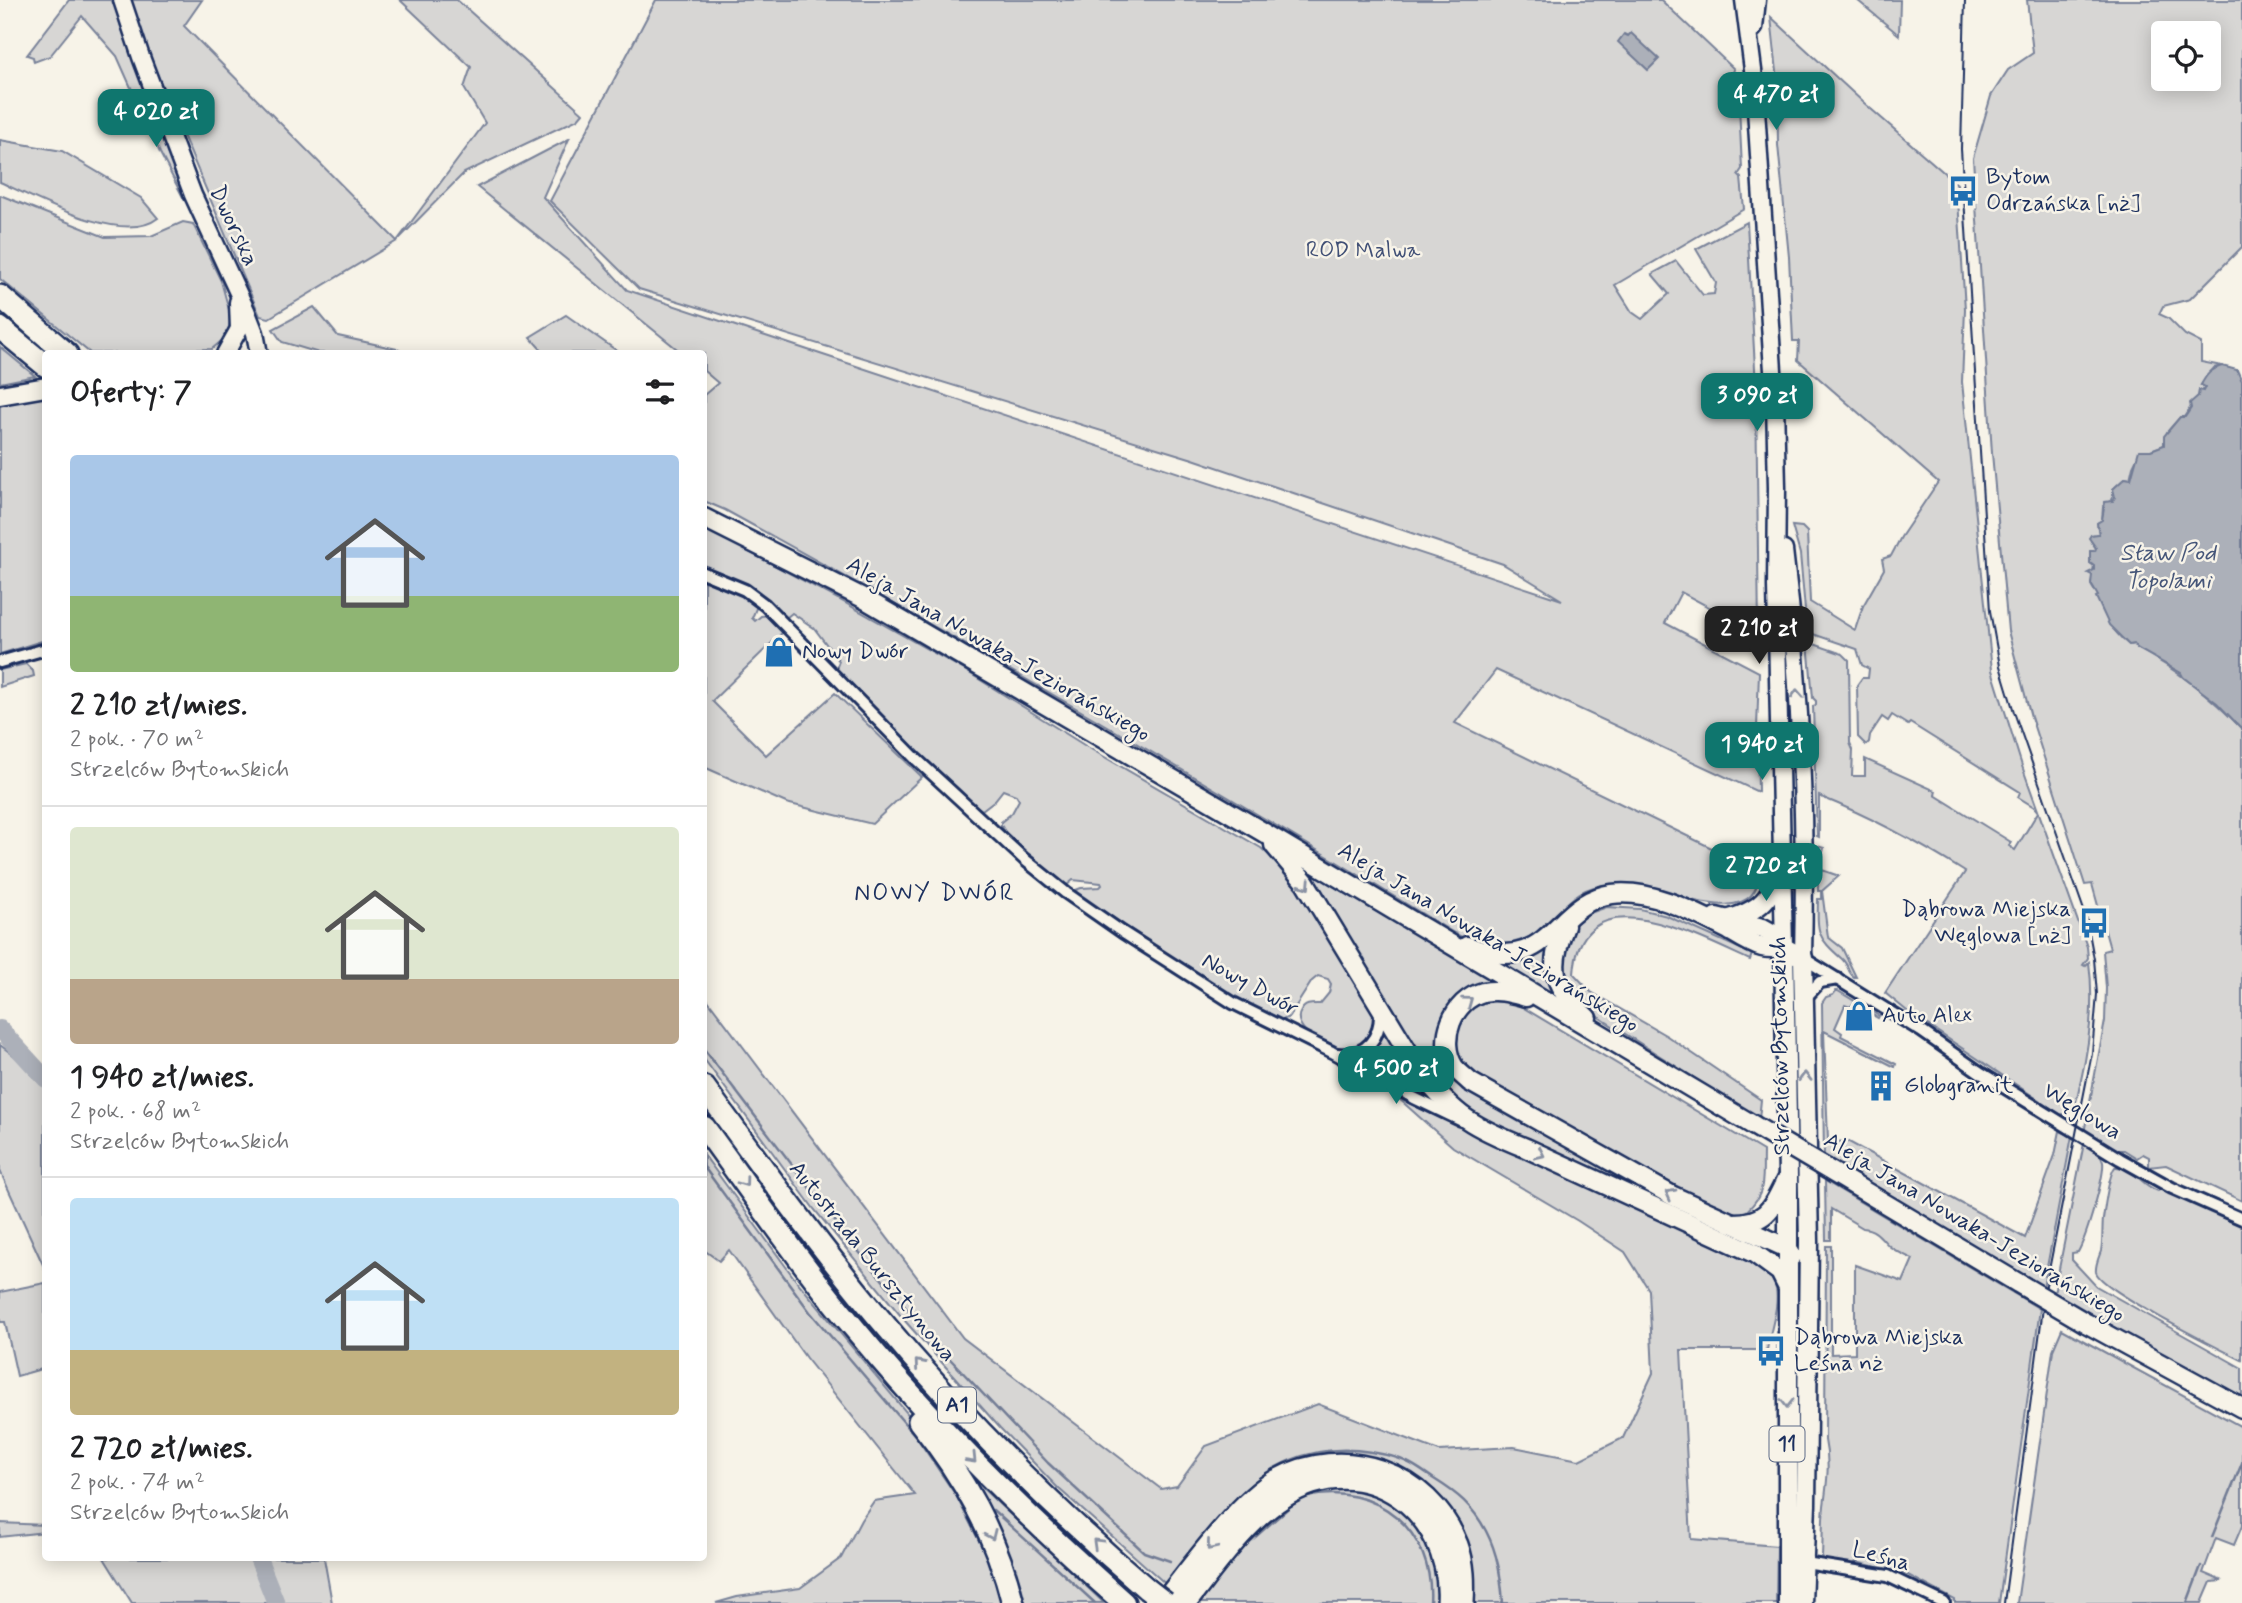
<!DOCTYPE html>
<html lang="pl">
<meta charset="utf-8">
<style>
:root{--surface:#fff;--page:#f6f6f6;--text:#202124;--muted:#757577;--line:#e0e0e0;--accent:#0f766e}
body{margin:0;font-family:Mynerve,sans-serif;background:var(--page);color:var(--text);height:100vh;display:flex;flex-direction:column;font-size:26px;white-space:nowrap}
*{box-sizing:border-box;margin:0}
p{font-size:23px;color:var(--muted)}
.icon{flex:none;width:38px;height:38px;fill:none;stroke:currentColor;stroke-width:2;stroke-linecap:round;stroke-linejoin:round}
.map{position:relative;flex:1;overflow:hidden}
.panel{position:absolute;left:42px;top:350px;width:665px;height:1211px;display:flex;flex-direction:column;background:var(--surface);border-radius:7px;box-shadow:0 4px 18px #0003}
.panel>*{flex:none}
.buttons{position:absolute;left:2151px;top:21px;display:grid;gap:14px}
.buttons a{display:grid;place-items:center;width:70px;height:70px;border-radius:7px;background:var(--surface);box-shadow:0 4px 18px #0003;font-size:35px}
.price{position:absolute;translate:-50% -60px;padding:0 16px;border-radius:14px;background:var(--accent);color:#fff;font-size:23px;line-height:46px;filter:drop-shadow(0 2px 4px #0008)}
.price::after{content:'';position:absolute;left:50%;top:42px;width:21px;height:16px;margin-left:-10px;background:inherit;clip-path:polygon(0 0,100% 0,50% 100%)}
.price.on{background:#222;color:#fff}
ul{padding:0;list-style:none}
li{display:grid;align-content:center;gap:14px;height:371px;padding:0 28px}
li+li{border-top:2px solid var(--line)}
li span{display:grid;place-items:center;height:217px;border-radius:7px;color:#555}
li>.icon{margin-inline-start:auto}
span .icon{width:126px;height:126px;fill:#fffc;stroke-width:1}
li b{font-size:30px}
h2{display:flex;justify-content:space-between;align-items:center;height:84px;padding:0 28px;font-size:30px}
.map>svg:first-child{display:block}
.green{fill:#d7d6d4;stroke:#798299;stroke-width:2;fill-rule:evenodd}
.water{fill:#acb0b9;stroke:#727c95;stroke-width:2}
.lines{fill:none;stroke-linecap:round;stroke-linejoin:round}
.stream{stroke:#727c95;stroke-width:2.5}
.river{stroke:#acb0b9;stroke-width:18}
.street-casing{stroke:#1b2f5e;stroke-width:16}
.secondary-casing{stroke:#1b2f5e;stroke-width:21}
.primary-casing{stroke:#1b2f5e;stroke-width:23}
.highway-casing{stroke:#1b2f5e;stroke-width:26}
.street{stroke:#f7f3e8;stroke-width:10}
.secondary{stroke:#f7f3e8;stroke-width:16}
.primary{stroke:#f7f3e8;stroke-width:18}
.highway{stroke:#f7f3e8;stroke-width:21}
.tram{stroke:#1b2f5e;stroke-width:2}
.primary-bridge-casing{stroke:#1b2f5e;stroke-width:23;stroke-linecap:butt}
.highway-bridge-casing{stroke:#1b2f5e;stroke-width:26;stroke-linecap:butt}
.primary-bridge{stroke:#f7f3e8;stroke-width:18}
.highway-bridge{stroke:#f7f3e8;stroke-width:21}
.oneway{stroke:#8991a3}
.labels{text-anchor:middle;dominant-baseline:central;stroke-width:5;stroke-linejoin:round;paint-order:stroke}
.shield{fill:#f7f3e8;stroke:#5d6a87;stroke-width:2}
.shield-label{font-size:21px;font-weight:bold;fill:#1b2f5e}
.poi-label{font-size:23px;fill:#1b2f5e;stroke:#f7f3e8;text-anchor:start}
.street-label{font-size:23px;fill:#1b2f5e;stroke:#f7f3e8}
.park-label{font-size:23px;fill:#415076;stroke:#f7f3e8}
.water-label{font-size:24px;font-style:italic;fill:#465679;stroke:#f7f3e8}
.neighbourhood-label{font-size:24px;letter-spacing:2px;fill:#1b2f5e;stroke:#f7f3e8}
</style>
<div class="map">
<svg width="2242" height="1603" viewBox="0 0 2242 1603">
<rect width="100%" height="100%" fill="#f7f3e8"/>
<filter id="ink" filterUnits="userSpaceOnUse"><feTurbulence type="fractalNoise" baseFrequency=".0143" numOctaves="2"/><feDisplacementMap in="SourceGraphic" scale="14" xChannelSelector="R" yChannelSelector="G"/><feConvolveMatrix kernelMatrix="1 2 1 2 8 2 1 2 1" color-interpolation-filters="sRGB"/></filter>
<g filter="url(#ink)">
<g class="green">
<polygon points="69,0 113,0 121,27 152,105 185,201 160,153 117,56 82,16 50,56 34,62 33,57 27,55"/>
<polygon points="129,0 202,0 184,26 397,241 485,123 464,88 471,67 400,0 457,0 583,113 578,119 464,173 397,241 269,318 260,316 140,34"/>
<path d="M656,0H1661L1734,69L1732,77L1738,84L1742,169L1738,175L1741,178L1744,209L1615,285L1632,312L1642,319L1669,294L1652,274L1676,261L1703,295L1714,294L1716,283L1696,249L1747,222L1756,387L1759,634L1681,592L1665,623L1759,672L1757,728L1758,792L1496,670L1455,723L1759,871C1759,935 1667,889 1632,885C1625,884 1618,885 1611,885C1573,885 1565,910 1540,930C1524,943 1500,947 1479,944C1471,943 1462,937 1454,933C1215,787 971,645 725,510L704,501V395L718,383L704,371V354L682,353L477,187L569,139L543,197L627,290L1562,600L1503,564L1193,459L639,289L550,201Z"/>
<polygon points="1857,0 1900,0 1899,35"/>
<path d="M2027,0H2242V247L2190,299L2163,306L2159,314L2168,318L2185,335L2201,343V362L2222,366L2214,368L2201,385L2205,386L2184,417H2180L2167,432L2164,445L2151,450H2141L2133,466L2130,479L2125,478L2113,489C2113,500 2114,501 2103,507L2102,520L2097,523L2099,534L2091,535V541L2096,548L2095,551L2090,552V563L2094,565L2091,585L2094,590H2096C2103,610 2109,629 2129,645L2134,644L2137,648C2178,670 2210,695 2242,729V1201L2166,1165L2149,1167V1157L2143,1154L2137,1158L2124,1150H2114L2084,1133L2105,1021L2106,988L2103,951L2110,949L2092,884L2085,885L2031,717L2008,631L1992,453L1973,158L1991,96L2008,70L2033,53ZM2163,33H2208V79H2163Z"/>
<path d="M1771,17L1863,102L1957,184L1965,309L1962,382L1992,670L2022,766L2087,947L2088,958L2083,965L2085,966L2089,962C2094,1000 2090,1041 2081,1080C2079,1088 2078,1099 2074,1107C2071,1112 2066,1113 2061,1115L1907,1011L1885,993L1965,872C1918,842 1871,817 1819,796V837L1817,836L1813,706L1816,705V701L1813,698L1808,642L1843,654L1849,660L1850,743L1853,750L1852,776H1865V759L1936,791L1935,795L2011,842L2009,846L2015,850L2038,812L2034,807L2018,797L2020,792L1910,723L1908,725L1892,715L1888,721L1882,717L1870,735L1869,742L1866,745L1858,737L1857,685L1862,678H1868L1869,669L1862,665L1857,649L1807,632L1800,554L1792,526L1802,527L1807,532L1810,602L1855,630L1863,606L1884,569L1882,559L1891,556L1901,537L1938,482L1798,360L1799,341H1793L1789,257L1778,145L1777,72Z"/>
<path d="M0,140L62,151L141,198L158,218C123,246 35,198 0,182Z"/>
<polygon points="0,195 105,237 151,236 183,222 193,224 221,281 231,317 227,336 212,349 183,350 162,354 90,353 0,279"/>
<polygon points="314,307 338,336 397,349 404,353 319,353 282,342 273,329"/>
<polygon points="566,315 620,353 544,353 530,337"/>
<polygon points="0,347 35,376 0,383"/>
<polygon points="45,394 45,640 0,654 0,402"/>
<path d="M704,528L838,599L966,671L1084,745L1261,848L1287,871L1375,1008C1377,1022 1375,1026 1368,1039C1353,1065 1286,1033 1301,1011C1305,1003 1312,1004 1320,1004L1329,993L1331,984L1328,979L1318,976L1312,981L1289,1017L1283,1020L1276,1019L1236,999L1073,891L1081,888L1100,887L1102,885L1101,883L1073,880L1066,886C1044,869 1014,850 1001,825V822L1012,813L1019,800L1016,795L1003,790L995,800L982,810L976,806C927,765 879,718 836,669L839,661L814,628L792,613L786,618C760,594 737,578 704,568Z"/>
<path d="M704,580C721,584 745,591 757,606L752,618L755,621L761,616L768,615L785,630L712,701L766,755L835,693L922,777L872,824L786,803L704,767Z"/>
<polygon points="26,664 33,671 34,676 0,687 0,670"/>
<path d="M1817,846L1824,848L1819,869L1839,876L1822,891L1828,937L1842,948L1856,977H1854C1847,972 1849,965 1842,959C1817,937 1817,934 1818,899H1821V891H1818Z"/>
<polygon points="1310,872 1497,983 1470,991 1446,1059 1664,1196 1660,1204 1470,1115 1429,1074 1307,873"/>
<path d="M1607,907L1640,909L1667,916L1752,954L1750,960C1698,937 1580,872 1574,974L1591,992L1667,1036L1761,1100L1759,1119L1575,1002L1561,980L1565,939L1575,924L1590,913Z"/>
<polygon points="1552,941 1562,1005 1485,960"/>
<polygon points="1836,991 1838,991 1879,1016 1878,1018 1853,1004 1850,1007 1845,1005 1835,1028 1842,1033 1841,1036 1896,1064 1895,1067 1824,1031 1828,1141 1849,1142 2025,1238 2055,1155 2060,1131 2072,1136 2043,1288 1824,1158 1822,1003 1826,997 1833,995"/>
<path d="M704,995L963,1338L1161,1489L1177,1486L1206,1446L1318,1404L1439,1451L1514,1447L1579,1460L1623,1438L1653,1373L1649,1290L1625,1252L1578,1221L1453,1147L1398,1098L1634,1208L1749,1258V1261C1793,1279 1773,1313 1767,1350H1681L1691,1539L1777,1546L1776,1603H1470L1469,1569L1340,1457L1169,1587L1058,1488L1000,1428L905,1321L814,1209L704,1059Z"/>
<path d="M1495,1000L1517,1004L1763,1151C1762,1184 1768,1194 1740,1217L1723,1214L1480,1082C1475,1077 1468,1072 1464,1067C1450,1046 1455,1016 1479,1005C1484,1003 1490,1002 1495,1000Z"/>
<polygon points="1382,1028 1436,1104 1360,1063 1358,1060 1376,1045"/>
<polygon points="0,1045 45,1079 45,1269 0,1171"/>
<path d="M2084,1143C2091,1147 2101,1153 2103,1162C2105,1176 2086,1238 2078,1252L2072,1253V1260L2096,1286L2242,1368V1400L2155,1354L2054,1294Z"/>
<polygon points="704,1155 795,1279 912,1419 965,1493 1007,1603 716,1603 737,1597 800,1588 841,1558 861,1520 874,1501 915,1495 806,1358 729,1250 719,1261 704,1250"/>
<path d="M2115,1167C2134,1166 2141,1186 2158,1191L2162,1188L2242,1224V1360C2220,1349 2100,1289 2096,1272C2095,1265 2099,1257 2101,1251C2103,1241 2102,1229 2103,1219C2105,1207 2108,1176 2115,1167Z"/>
<path d="M1825,1181L2040,1309L1999,1603H1955V1600L1906,1574L1856,1562L1851,1566L1825,1562L1822,1556C1823,1540 1822,1523 1824,1506C1827,1483 1830,1463 1825,1440L1826,1246H1831V1354L1855,1353V1265L1903,1282L1913,1259C1905,1255 1894,1251 1888,1245C1881,1238 1876,1229 1863,1228L1831,1209V1240H1826Z"/>
<polygon points="45,1283 45,1368 17,1376 5,1322 0,1322 0,1292"/>
<polygon points="2062,1329 2242,1427 2242,1526 2234,1545 2216,1538 2203,1573 2222,1581 2211,1582 2202,1603 2017,1603 2053,1350"/>
<polygon points="977,1483 1104,1603 1018,1603 973,1488"/>
<polygon points="1358,1487 1400,1505 1434,1548 1440,1603 1192,1603 1274,1511 1314,1489"/>
<polygon points="0,1523 45,1525 45,1532 0,1537"/>
<polygon points="104,1558 324,1558 332,1603 132,1603"/>
</g>
<g class="water">
<polygon points="1631,33 1659,59 1648,70 1618,42 1624,34 1628,36"/>
<path d="M2222,366L2237,370L2242,381V729L2217,703L2183,677L2181,673L2137,648L2134,644L2129,645L2109,625L2096,597L2098,596L2091,584L2092,575L2088,573L2094,570V566L2090,563V551H2095L2096,548L2089,538L2091,535L2099,534L2097,523L2102,520L2105,502L2113,501L2115,497L2113,489L2125,478L2131,479L2139,450H2151L2164,445V436L2180,417H2185L2191,408L2190,403L2198,396L2199,390L2203,391L2205,387L2201,385C2206,375 2211,369 2222,366Z"/>
</g>
<g class="lines">
<g class="stream">
<polyline points="704,1049 850,1241 937,1345 1048,1463 1144,1552 1170,1561"/>
<polyline points="704,1167 810,1312 918,1439 956,1495 987,1556"/>
<path d="M1306,1497C1377,1481 1435,1531 1430,1603"/>
<path d="M1226,1511C1262,1465 1313,1442 1371,1452C1383,1454 1396,1456 1407,1462C1416,1466 1425,1473 1434,1479C1458,1494 1472,1505 1486,1531C1498,1554 1501,1577 1503,1603"/>
<polyline points="992,1516 993,1510 1095,1603"/>
<polyline points="2212,1537 2242,1463"/>
<polyline points="1212,1585 1245,1546 1294,1503"/>
<polyline points="2187,1603 2201,1566"/>
</g>
<g class="river">
<polyline points="0,1029 46,1079"/>
<polyline points="258,1558 276,1603"/>
</g>
<g class="street-casing">
<g id="street">
<polyline points="704,573 745,590 765,605 915,758 1024,859 1066,893 1122,932 1233,1003 1332,1052 1414,1098 1460,1120"/>
<polyline points="0,662 46,649"/>
<polyline points="1803,958 1921,1031 1981,1073 2120,1159 2172,1188 2242,1219"/>
<polyline points="1806,997 1820,982 1838,979"/>
<path d="M1338,1054C1367,1057 1381,1037 1380,1011"/>
<polyline points="1805,1563 1888,1576 1944,1603"/>
</g>
</g>
<g class="secondary-casing">
<g id="secondary">
<polyline points="122,0 141,57 193,195 246,310 255,333 259,354"/>
<polyline points="1744,0 1754,78 1775,401 1777,488 1776,586 1784,948"/>
<polyline points="1754,28 1757,0"/>
<polyline points="225,354 239,329 238,302"/>
<path d="M1784,550C1801,684 1806,823 1803,958"/>
</g>
</g>
<g class="primary-casing">
<g id="primary">
<polyline points="0,395 46,387"/>
<polyline points="704,518 863,598 1263,832 1753,1125"/>
<path d="M1274,845L1305,882L1420,1072C1455,1117 1474,1127 1526,1148L1754,1253L1780,1272L1787,1286"/>
<polyline points="1716,917 1763,928 1772,933 1784,948"/>
<path d="M1730,919C1768,908 1772,894 1783,858"/>
<path d="M1565,926C1547,969 1553,986 1587,1018"/>
<path d="M1467,946C1551,979 1552,902 1612,894C1652,889 1695,913 1729,930C1739,936 1751,944 1762,947C1769,949 1777,947 1784,948C1790,950 1797,955 1803,958L1809,1241L1806,1505L1802,1603"/>
<polyline points="1784,948 1788,1177 1788,1603"/>
<path d="M1526,997C1511,993 1499,989 1483,992C1453,1000 1437,1040 1454,1067C1458,1072 1465,1077 1470,1082L1673,1196L1787,1248L1792,1256"/>
<polyline points="1854,1185 2018,1283"/>
<path d="M1731,1223C1766,1224 1772,1209 1786,1180"/>
<polyline points="2086,1323 2242,1408"/>
</g>
</g>
<g class="highway-casing">
<g id="highway">
<polyline points="0,296 67,354"/>
<polyline points="0,328 46,366"/>
<path d="M704,1087C759,1163 814,1239 874,1312C956,1411 1049,1505 1147,1589"/>
<path d="M704,1127C755,1197 804,1269 860,1335C940,1432 1030,1520 1124,1603"/>
<path d="M919,1421C963,1476 996,1534 1013,1603"/>
<path d="M1164,1603C1191,1569 1240,1501 1276,1481C1343,1443 1429,1472 1457,1545C1464,1564 1464,1583 1463,1603"/>
<path d="M1185,1603C1213,1568 1245,1521 1283,1497C1365,1444 1454,1511 1448,1603"/>
</g>
</g>
<use href="#street" class="street"/>
<use href="#secondary" class="secondary"/>
<use href="#primary" class="primary"/>
<use href="#highway" class="highway"/>
<polyline class="tram" points="1965,0 1961,149 1990,611 2000,666 2014,712 2086,916 2094,959 2097,994 2092,1053 2046,1285 2004,1603"/>
<g class="primary-bridge-casing">
<g id="primary-bridge">
<polyline points="1753,1125 1854,1185"/>
<polyline points="2018,1283 2086,1323"/>
</g>
</g>
<g class="highway-bridge-casing">
<polyline id="highway-bridge" points="1147,1589 1165,1603"/>
</g>
<use href="#primary-bridge" class="primary-bridge"/>
<use href="#highway-bridge" class="highway-bridge"/>
</g>
<defs><path id="oneway-chevron" d="M-2-3.5L2.5 0L-2 3.5" fill="none" stroke-width="1.6" stroke-linecap="round" stroke-linejoin="round" transform="scale(1.75)"/></defs>
<g class="oneway">
<use href="#oneway-chevron" transform="translate(1797 694) rotate(-93)"/>
<use href="#oneway-chevron" transform="translate(1306 885) rotate(57)"/>
<use href="#oneway-chevron" transform="translate(1468 1001) rotate(-36)"/>
<use href="#oneway-chevron" transform="translate(1805 1077) rotate(-91)"/>
<use href="#oneway-chevron" transform="translate(1540 1154) rotate(25)"/>
<use href="#oneway-chevron" transform="translate(744 1182) rotate(54)"/>
<use href="#oneway-chevron" transform="translate(1670 1194) rotate(-152)"/>
<use href="#oneway-chevron" transform="translate(919 1364) rotate(-131)"/>
<use href="#oneway-chevron" transform="translate(1787 1403) rotate(90)"/>
<use href="#oneway-chevron" transform="translate(972 1459) rotate(46)"/>
<use href="#oneway-chevron" transform="translate(991 1535) rotate(66)"/>
<use href="#oneway-chevron" transform="translate(1097 1543) rotate(-136)"/>
<use href="#oneway-chevron" transform="translate(1211 1546) rotate(130)"/>
</g>
</g>
<defs>
<g id="bus-bare" transform="scale(2.415)"><path d="M-5-6H5V4H4V6H2V4H-2V6H-4V4H-5ZM-3.5-4V0h7V-4ZM-3.5 1.2v1.5H-2V1.2ZM2 1.2v1.5H3.5V1.2Z" fill="#1f6fb2" stroke="#f7f3e8" stroke-width="2.5" paint-order="stroke"/></g>
<g id="shop-bare" transform="scale(2.415)"><path d="M-5-2.5h2.3a2.7 3.5 0 0 1 5.4 0H5L5.5 6h-11ZM-1.5-2.5h3a1.5 2.3 0 0 0-3 0Z" fill="#1f6fb2" stroke="#f7f3e8" stroke-width="2.5" paint-order="stroke"/></g>
<g id="building-bare" transform="scale(2.415)"><path d="M-4-6H4V6H1V3H-1V6H-4ZM-2.5-4.3h1.7v1.8h-1.7ZM.8-4.3h1.7v1.8H.8ZM-2.5-1h1.7V.8h-1.7ZM.8-1h1.7V.8H.8Z" fill="#1f6fb2" stroke="#f7f3e8" stroke-width="2.5" paint-order="stroke"/></g>
</defs>
<g fill-rule="evenodd">
<use href="#bus-bare" x="1963" y="191"/>
<use href="#shop-bare" x="779" y="652"/>
<use href="#bus-bare" x="2094" y="923"/>
<use href="#shop-bare" x="1859" y="1016"/>
<use href="#building-bare" x="1881" y="1086"/>
<use href="#bus-bare" x="1771" y="1351"/>
</g>
<g class="labels">
<g class="shield">
<rect x="938" y="1387.5" width="38" height="35" rx="5"/>
<rect x="1769.5" y="1426.5" width="35" height="35" rx="5"/>
</g>
<g class="shield-label">
<text x="957" y="1405">A1</text>
<text x="1787" y="1444">11</text>
</g>
<g class="poi-label">
<text x="1986" y="178">Bytom<tspan x="1986" dy="26">Odrzańska [nż]</tspan></text>
<text x="802" y="652">Nowy Dwór</text>
<text x="2071" y="910" text-anchor="end">Dąbrowa Miejska<tspan x="2071" dy="26">Węglowa [nż]</tspan></text>
<text x="1882" y="1016">Auto Alex</text>
<text x="1904" y="1086">Globgranit</text>
<text x="1794" y="1338">Dąbrowa Miejska<tspan x="1794" dy="26">Leśna nż</tspan></text>
</g>
<g class="street-label">
<text transform="translate(233 226) rotate(65)">Dworska</text>
<text transform="translate(998 650) rotate(30)">Aleja Jana Nowaka-Jeziorańskiego</text>
<text transform="translate(1488 938) rotate(31)">Aleja Jana Nowaka-Jeziorańskiego</text>
<text transform="translate(1250 985) rotate(29)">Nowy Dwór</text>
<text transform="translate(1781 1046) rotate(-91)">Strzelców Bytomskich</text>
<text transform="translate(2082 1112) rotate(32)">Węglowa</text>
<text transform="translate(1974 1228) rotate(31)">Aleja Jana Nowaka-Jeziorańskiego</text>
<text transform="translate(872 1262) rotate(51)">Autostrada Bursztynowa</text>
<text transform="translate(1881 1557) rotate(15)">Leśna</text>
</g>
<g class="park-label">
<text x="1363" y="251">ROD Malwa</text>
</g>
<g class="water-label">
<text x="2168" y="553">Staw Pod<tspan x="2168" dy="28">Topolami</tspan></text>
</g>
<g class="neighbourhood-label">
<text x="935" y="893">NOWY DWÓR</text>
</g>
</g>
</svg>
<div class="buttons">
<a><svg class="icon" aria-label="locate" viewBox="0 0 24 24"><circle cx="12" cy="12" r="6"/><path d="M12 2v4M12 18v4M2 12h4M18 12h4"/></svg></a>
</div>
<b class="price" style="left:1776px;top:132px">4 470 zł</b>
<b class="price" style="left:156px;top:149px">4 020 zł</b>
<b class="price" style="left:1757px;top:433px">3 090 zł</b>
<b class="price on" style="left:1759px;top:666px">2 210 zł</b>
<b class="price" style="left:1762px;top:782px">1 940 zł</b>
<b class="price" style="left:1766px;top:903px">2 720 zł</b>
<b class="price" style="left:1396px;top:1106px">4 500 zł</b>
<section class="panel">
<h2>Oferty: 7<svg class="icon" aria-label="filters" viewBox="0 0 24 24"><path d="M4 7h16M4 17h16"/><circle cx="9" cy="7" r="2"/><circle cx="15" cy="17" r="2"/></svg></h2>
<ul>
<li><span style="background:linear-gradient(#a9c7e8 65%,#8fb573 0)"><svg class="icon" aria-label="home" viewBox="0 0 24 24"><path d="M3 11l9-7 9 7M6 9v11h12V9"/></svg></span><div><b>2 210 zł/mies.</b><p>2 pok. · 70 m²</p><p>Strzelców Bytomskich</p></div></li>
<li><span style="background:linear-gradient(#dfe7d0 70%,#b9a48a 0)"><svg class="icon" aria-label="home" viewBox="0 0 24 24"><path d="M3 11l9-7 9 7M6 9v11h12V9"/></svg></span><div><b>1 940 zł/mies.</b><p>2 pok. · 68 m²</p><p>Strzelców Bytomskich</p></div></li>
<li><span style="background:linear-gradient(#bfe0f5 70%,#c2b280 0)"><svg class="icon" aria-label="home" viewBox="0 0 24 24"><path d="M3 11l9-7 9 7M6 9v11h12V9"/></svg></span><div><b>2 720 zł/mies.</b><p>2 pok. · 74 m²</p><p>Strzelców Bytomskich</p></div></li>
</ul>
</section>
</div>
